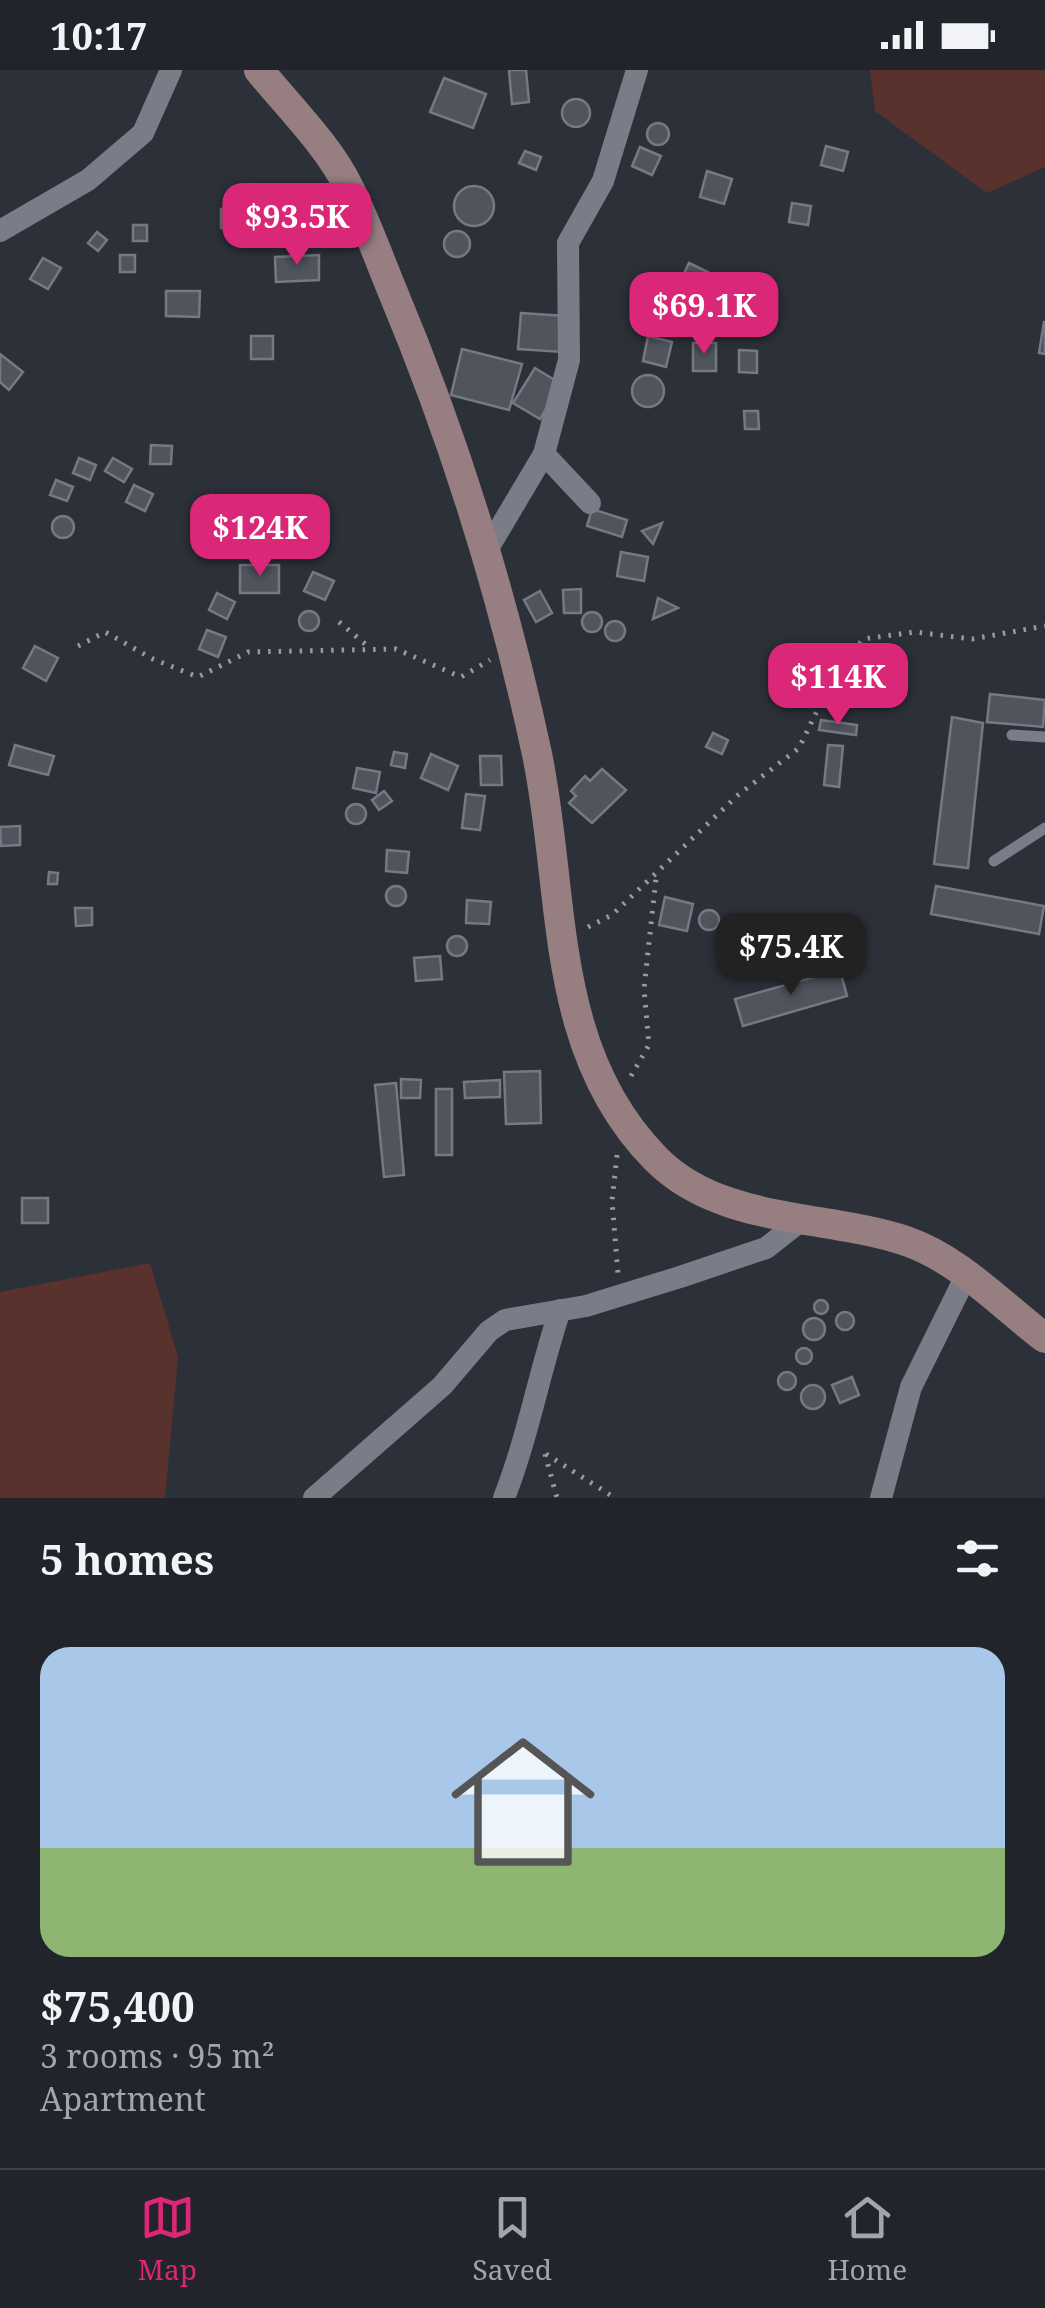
<!DOCTYPE html>
<meta charset="utf-8">
<style>
:root{--surface:#21252b;--page:#2d3137;--text:#f1f3f6;--muted:#a2a5a9;--line:#3e4247;--accent:#db2777}
body{margin:0;font-family:"Noto Serif",serif;background:var(--page);color:var(--text);height:100vh;display:flex;flex-direction:column;font-size:38px;white-space:nowrap}
*{box-sizing:border-box;margin:0}
p{font-size:32px;color:var(--muted)}
.icon{flex:none;width:55px;height:55px;fill:none;stroke:currentColor;stroke-width:2;stroke-linecap:round;stroke-linejoin:round}
.map{position:relative;height:1428px;overflow:hidden}
.drawer{display:flex;flex-direction:column;background:var(--surface);flex:1}
.drawer>*{flex:none}
.price{position:absolute;translate:-50% -85px;padding:0 22px;border-radius:20px;background:var(--accent);color:#fff;font-size:32px;line-height:65px;filter:drop-shadow(0 2px 5px #0008)}
.price::after{content:'';position:absolute;left:50%;top:60px;width:30px;height:22px;margin-left:-15px;background:inherit;clip-path:polygon(0 0,100% 0,50% 100%)}
.price.active{background:#222;color:#fff}
ul{padding:0;list-style:none}
li{display:grid;align-content:center;gap:20px;height:530px;padding:0 40px}
li+li{border-top:2px solid var(--line)}
li span{display:grid;place-items:center;height:310px;border-radius:30px;color:#555}
li>.icon{margin-inline-start:auto}
span .icon{width:180px;height:180px;fill:#fffc;stroke-width:1}
li b{font-size:42px}
h2{display:flex;justify-content:space-between;align-items:center;height:120px;padding:0 40px;font-size:42px}
.status{display:flex;justify-content:space-between;align-items:center;height:70px;padding:0 50px;background:var(--surface);direction:ltr}
.status svg{height:28px;fill:currentColor}
.dock{display:flex;justify-content:space-around;align-items:center;height:140px;border-top:2px solid var(--line);background:var(--surface);font-size:28px;color:var(--muted)}
.dock a{display:grid;justify-items:center;gap:5px}
.dock .active{color:var(--accent)}
.map>svg:first-child{display:block}
.green{fill:#59322d}
.building{fill:#4f545d;stroke:#747983;stroke-width:2.5}
.lines{fill:none;stroke-linecap:round;stroke-linejoin:round}
.path{stroke:#979ba2;stroke-width:5;stroke-dasharray:2.5 8;stroke-linecap:butt}
.lane{stroke:#787d87;stroke-width:11}
.street{stroke:#787d87;stroke-width:22}
.secondary{stroke:#977e81;stroke-width:30}
</style>
<div class="status"><b>10:17</b><svg viewBox="0 0 49 12"><path d="M0 12V9h3v3zM5 12V6h3v6zM10 12V3h3v9zM15 12V0h3v12zM26 1h20v11H26zM47 4h2v5h-2z"/></svg></div>
<div class="map">
<svg width="1045" height="1428" viewBox="0 0 1045 1428">
<rect width="100%" height="100%" fill="#2c3139"/>
<g class="green">
<polygon points="870,0 1045,0 1045,97 987,123 875,41"/>
<polygon points="150,1193 178,1287 165,1428 0,1428 0,1222"/>
</g>
<g class="building">
<polygon points="509,0 526,0 529,32 512,34"/>
<polygon points="444,8 486,24 473,58 430,42"/>
<circle cx="576" cy="43" r="14"/>
<circle cx="658" cy="64" r="11"/>
<polygon points="826,76 848,82 843,101 821,95"/>
<polygon points="640,77 661,86 652,105 632,96"/>
<polygon points="525,81 541,87 536,100 519,93"/>
<polygon points="707,101 732,109 724,134 700,127"/>
<circle cx="474" cy="136" r="20"/>
<polygon points="792,133 811,136 808,155 789,152"/>
<rect x="221" y="139" width="17" height="19"/>
<polygon points="268,154 278,154 279,175 268,175"/>
<rect x="133" y="155" width="14" height="16"/>
<circle cx="457" cy="174" r="13"/>
<polygon points="97,162 107,170 98,181 88,173"/>
<rect x="286" y="162" width="18" height="13"/>
<rect x="120" y="185" width="15" height="17"/>
<polygon points="319,185 319,210 276,212 275,187"/>
<polygon points="43,188 61,198 48,219 30,209"/>
<polygon points="689,193 708,202 698,223 679,214"/>
<polygon points="166,221 200,221 199,247 166,246"/>
<rect x="741" y="242" width="12" height="18"/>
<polygon points="521,243 565,246 563,282 518,279"/>
<polygon points="1044,252 1045,252 1045,284 1039,283"/>
<rect x="251" y="266" width="22" height="23"/>
<polygon points="648,266 672,272 666,297 643,291"/>
<rect x="693" y="273" width="23" height="28"/>
<polygon points="462,279 522,294 509,340 451,325"/>
<polygon points="739,280 757,281 757,303 739,302"/>
<polygon points="0,284 23,302 9,320 0,312"/>
<polygon points="535,298 561,314 540,349 513,333"/>
<circle cx="648" cy="321" r="16"/>
<polygon points="744,341 758,341 759,359 745,359"/>
<polygon points="151,375 172,376 171,394 150,394"/>
<polygon points="79,388 96,395 90,410 73,403"/>
<polygon points="113,388 132,399 124,412 105,401"/>
<polygon points="56,410 73,417 67,431 50,425"/>
<polygon points="134,415 153,424 145,441 126,432"/>
<polygon points="211,425 244,432 234,473 202,466"/>
<polygon points="592,439 627,450 622,467 587,456"/>
<circle cx="63" cy="457" r="11"/>
<polygon points="662,453 653,474 642,461"/>
<polygon points="621,482 648,487 644,511 617,506"/>
<rect x="240" y="495" width="39" height="28"/>
<polygon points="313,502 334,511 325,530 304,521"/>
<polygon points="581,519 581,543 564,543 563,520"/>
<polygon points="540,521 552,543 536,552 524,530"/>
<polygon points="217,523 235,532 227,549 209,540"/>
<polygon points="658,528 678,538 653,549"/>
<circle cx="309" cy="551" r="10"/>
<circle cx="592" cy="552" r="10"/>
<circle cx="615" cy="561" r="10"/>
<polygon points="207,560 226,567 218,587 199,579"/>
<polygon points="35,576 58,588 46,611 23,598"/>
<polygon points="990,624 1045,630 1043,657 987,652"/>
<polygon points="952,647 983,653 968,798 934,794"/>
<polygon points="821,650 857,655 856,665 819,660"/>
<polygon points="713,663 728,670 722,684 706,677"/>
<polygon points="15,675 54,686 48,705 9,695"/>
<polygon points="828,675 843,676 839,717 824,715"/>
<polygon points="394,682 407,684 405,698 391,695"/>
<polygon points="431,684 458,696 448,720 421,708"/>
<polygon points="480,686 501,686 502,715 481,715"/>
<polygon points="357,698 380,702 376,723 353,718"/>
<polygon points="602,699 626,720 592,753 569,733 576,726 571,721 585,706 590,711"/>
<polygon points="384,721 392,731 379,740 372,730"/>
<polygon points="466,724 485,726 480,760 462,758"/>
<circle cx="356" cy="744" r="10"/>
<polygon points="20,756 20,775 1,776 0,757"/>
<polygon points="387,780 409,782 407,803 386,801"/>
<polygon points="49,802 58,803 57,814 48,814"/>
<polygon points="936,816 1044,836 1039,864 931,844"/>
<circle cx="396" cy="826" r="10"/>
<polygon points="665,827 693,834 687,861 659,855"/>
<polygon points="467,830 491,832 489,854 466,853"/>
<polygon points="75,838 92,838 92,855 76,856"/>
<circle cx="709" cy="850" r="10"/>
<circle cx="457" cy="876" r="10"/>
<polygon points="440,886 442,909 416,911 414,888"/>
<polygon points="840,900 847,926 743,956 735,929"/>
<polygon points="540,1001 541,1053 506,1054 504,1002"/>
<polygon points="401,1009 421,1010 420,1028 401,1028"/>
<polygon points="500,1010 500,1027 465,1028 464,1012"/>
<polygon points="396,1013 404,1105 384,1107 375,1015"/>
<rect x="436" y="1019" width="16" height="66"/>
<rect x="22" y="1128" width="26" height="25"/>
<circle cx="821" cy="1237" r="7"/>
<circle cx="845" cy="1251" r="9"/>
<circle cx="814" cy="1259" r="11"/>
<circle cx="804" cy="1286" r="8"/>
<circle cx="787" cy="1311" r="9"/>
<polygon points="852,1307 859,1325 840,1333 832,1315"/>
<circle cx="813" cy="1327" r="12"/>
</g>
<g class="lines">
<g class="path">
<polyline points="339,552 370,578"/>
<polyline points="78,576 105,562 153,589 198,607 248,582 396,579 461,607 490,590"/>
<polyline points="588,857 612,845 738,725 799,678 832,610 863,569 915,562 972,569 1045,556"/>
<polyline points="631,1006 649,975 644,919 656,808"/>
<polyline points="617,1085 612,1131 618,1204"/>
<polyline points="545,1384 557,1428"/>
<polyline points="546,1384 615,1428"/>
</g>
<g class="lane">
<polyline points="1012,665 1045,667"/>
<polyline points="994,791 1045,758"/>
</g>
<g class="street">
<polyline points="0,161 88,110 143,63 171,0"/>
<polyline points="544,384 590,433"/>
<polyline points="487,480 544,384 569,290 568,173 603,111 637,0"/>
<polyline points="314,1428 442,1316 489,1261 505,1250 586,1236 680,1207 766,1178 799,1152"/>
<path d="M504,1428C528,1367 539,1303 560,1240"/>
<polyline points="881,1428 911,1317 966,1206"/>
</g>
<path class="secondary" d="M259,0C288,36 328,75 348,116C365,149 378,186 392,220C455,370 503,525 537,684C566,823 547,979 656,1089C720,1154 825,1144 906,1171C959,1189 1001,1235 1045,1268"/>
</g>
</svg>
<b class="price" style="left:297px;top:198px">$93.5K</b>
<b class="price" style="left:704px;top:287px">$69.1K</b>
<b class="price" style="left:260px;top:509px">$124K</b>
<b class="price" style="left:838px;top:658px">$114K</b>
<b class="price active" style="left:791px;top:928px">$75.4K</b>
</div>
<section class="drawer">
<h2>5 homes<svg class="icon" aria-label="filters" viewBox="0 0 24 24"><path d="M4 7h16M4 17h16"/><circle cx="9" cy="7" r="2"/><circle cx="15" cy="17" r="2"/></svg></h2>
<ul>
<li><span style="background:linear-gradient(#a9c7e8 65%,#8fb573 0)"><svg class="icon" aria-label="home" viewBox="0 0 24 24"><path d="M3 11l9-7 9 7M6 9v11h12V9"/></svg></span><div><b>$75,400</b><p>3 rooms · 95 m²</p><p>Apartment</p></div></li>
</ul>
</section>
<nav class="dock">
<a class="active"><svg class="icon" aria-label="map" viewBox="0 0 24 24"><path d="M3 6l6-2 6 2 6-2v14l-6 2-6-2-6 2zM9 4v14M15 6v14"/></svg>Map</a>
<a><svg class="icon" aria-label="saved" viewBox="0 0 24 24"><path d="M7 4h10v16l-5-4-5 4z"/></svg>Saved</a>
<a><svg class="icon" aria-label="home" viewBox="0 0 24 24"><path d="M3 11l9-7 9 7M6 9v11h12V9"/></svg>Home</a>
</nav>
